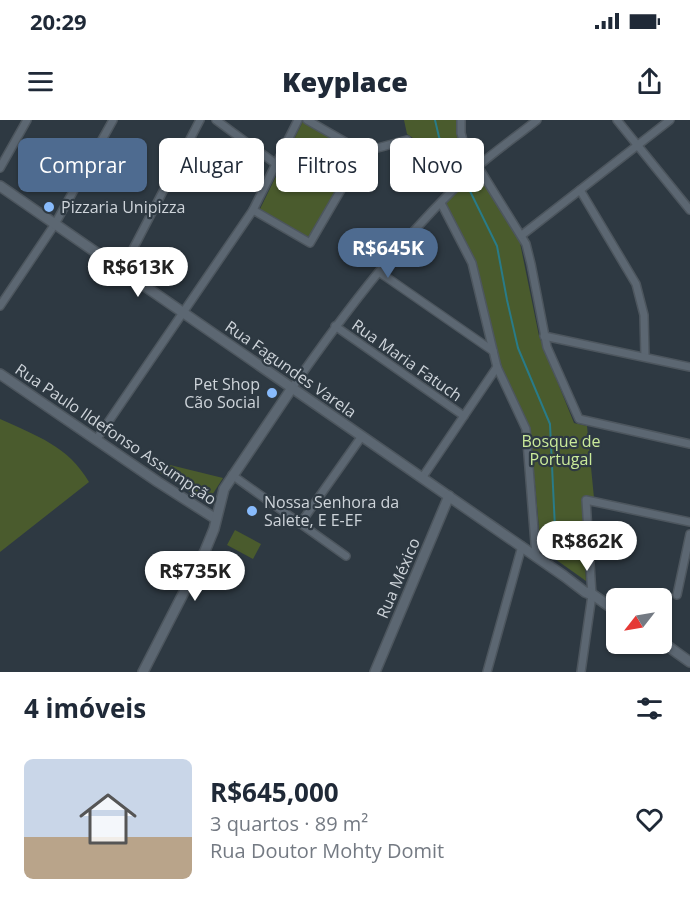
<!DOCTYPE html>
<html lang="pt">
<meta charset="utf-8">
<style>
:root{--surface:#fff;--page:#f2f2f3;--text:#1f2937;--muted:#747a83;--line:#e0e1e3;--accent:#4e6b90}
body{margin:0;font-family:"Open Sans",sans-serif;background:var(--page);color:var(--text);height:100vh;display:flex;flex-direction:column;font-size:22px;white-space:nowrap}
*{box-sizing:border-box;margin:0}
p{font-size:20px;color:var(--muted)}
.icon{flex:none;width:33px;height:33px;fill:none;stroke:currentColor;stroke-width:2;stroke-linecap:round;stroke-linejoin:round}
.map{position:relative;height:552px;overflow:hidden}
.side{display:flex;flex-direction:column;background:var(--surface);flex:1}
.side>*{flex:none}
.banner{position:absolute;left:18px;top:18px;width:654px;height:54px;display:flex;gap:12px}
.needle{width:39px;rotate:239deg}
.controls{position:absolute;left:606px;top:468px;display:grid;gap:12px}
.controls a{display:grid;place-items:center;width:66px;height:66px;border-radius:9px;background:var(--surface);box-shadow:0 2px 4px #0004;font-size:30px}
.price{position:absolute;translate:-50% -51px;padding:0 14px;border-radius:21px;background:#fff;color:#222;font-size:20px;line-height:39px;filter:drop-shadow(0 2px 3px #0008)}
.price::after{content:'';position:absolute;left:50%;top:36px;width:18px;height:14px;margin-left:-9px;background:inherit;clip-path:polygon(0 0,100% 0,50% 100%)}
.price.on{background:var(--accent);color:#fff}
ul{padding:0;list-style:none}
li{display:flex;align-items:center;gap:18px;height:150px;padding:0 24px}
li+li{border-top:2px solid var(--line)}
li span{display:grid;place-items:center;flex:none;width:168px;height:120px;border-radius:9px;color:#555}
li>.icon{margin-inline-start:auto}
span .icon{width:72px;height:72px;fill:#fffc;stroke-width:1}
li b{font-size:26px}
h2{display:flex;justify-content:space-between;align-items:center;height:72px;padding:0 24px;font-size:26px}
.chip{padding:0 21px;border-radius:9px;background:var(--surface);box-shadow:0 2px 4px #0004;font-size:21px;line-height:54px}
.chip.on{background:var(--accent);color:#fff}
.status{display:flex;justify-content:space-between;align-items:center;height:42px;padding:0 30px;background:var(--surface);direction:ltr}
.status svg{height:16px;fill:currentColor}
header{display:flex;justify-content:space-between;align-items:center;height:78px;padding:0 24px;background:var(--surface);font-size:27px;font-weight:800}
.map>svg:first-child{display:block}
.green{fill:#4a5b2d}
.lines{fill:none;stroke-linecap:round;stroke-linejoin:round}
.stream{stroke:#297b88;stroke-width:2}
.street-casing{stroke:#4d565e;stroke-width:10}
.secondary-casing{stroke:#4d565e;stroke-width:12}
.street{stroke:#5c6772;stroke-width:7}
.secondary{stroke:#5c6772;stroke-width:9}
.poi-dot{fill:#88bbfc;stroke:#2e3942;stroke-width:2}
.labels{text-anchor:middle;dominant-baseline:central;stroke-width:4.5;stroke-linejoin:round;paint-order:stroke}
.poi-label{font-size:16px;fill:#ced4da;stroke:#2e3942;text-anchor:start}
.street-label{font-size:16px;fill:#ced4da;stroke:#2e3942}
.park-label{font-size:16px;fill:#caea9a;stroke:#2e3942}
</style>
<div class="status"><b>20:29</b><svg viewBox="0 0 49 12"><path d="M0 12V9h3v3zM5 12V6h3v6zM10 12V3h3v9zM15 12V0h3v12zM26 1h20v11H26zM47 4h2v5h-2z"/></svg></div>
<header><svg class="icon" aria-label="menu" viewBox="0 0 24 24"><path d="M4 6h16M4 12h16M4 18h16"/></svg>Keyplace<svg class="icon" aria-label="share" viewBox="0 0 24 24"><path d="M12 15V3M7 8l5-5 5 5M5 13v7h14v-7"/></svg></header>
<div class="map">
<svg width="690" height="552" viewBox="0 0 690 552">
<rect width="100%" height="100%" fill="#2e3942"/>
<g class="green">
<polygon points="404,0 457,0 459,18 473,42 446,68 406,56 420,23 407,14"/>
<polygon points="303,1 357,33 310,118 260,89"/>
<polygon points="479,51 519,118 539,216 574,303 587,306 594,378 588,377 583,380 582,385 586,461 541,429 530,310 499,244 474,138 445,83"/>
<path d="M0,299C37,316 68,326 89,362L0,432Z"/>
<polygon points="162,343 223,358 207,383 157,351"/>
<polygon points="235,410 261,424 253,439 227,425"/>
</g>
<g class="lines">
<g class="stream">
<polyline points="435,0 439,17 455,47"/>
<polyline points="466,63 497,126 507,180 518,228 550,304 556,429"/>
</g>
<g class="street-casing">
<g id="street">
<polyline points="216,0 276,44"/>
<polyline points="307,0 363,32 407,20"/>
<polyline points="461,0 461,13 464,24 526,124 531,144 547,227 579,299 690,324"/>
<polyline points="617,0 690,90"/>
<polyline points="0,48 27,0"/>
<polyline points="580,70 636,164 644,195 645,237"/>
<polyline points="441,83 472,143 497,247 526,309 536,436"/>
<polyline points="253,90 310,123 363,32"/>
<polyline points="522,115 670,0"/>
<polyline points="132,131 200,0"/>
<polyline points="379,152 493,231"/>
<polyline points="0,186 55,104 113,0"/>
<polyline points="335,206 464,296"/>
<polyline points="544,216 690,247"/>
<path d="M292,268C347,189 405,113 476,48C495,31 517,16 537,0"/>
<polyline points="96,320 253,90 298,0"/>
<polyline points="232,355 346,436"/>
<polyline points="422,358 497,247"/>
<polyline points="300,404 362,316"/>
<polyline points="677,475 690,414"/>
<polyline points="487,552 522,426"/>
<polyline points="581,552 592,475 586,380 690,402"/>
</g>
</g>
<g class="secondary-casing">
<g id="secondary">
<polyline points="0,66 564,456 585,472 592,475"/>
<polyline points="0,254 158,362 216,399"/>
<polyline points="589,472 616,491"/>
<polyline points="662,522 690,542"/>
<polyline points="143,552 205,431 214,409 224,369 292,268"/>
<polyline points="375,552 449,376"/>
</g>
</g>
<use href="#street" class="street"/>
<use href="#secondary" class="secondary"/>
</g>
<g class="poi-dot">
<circle cx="49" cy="87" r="6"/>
<circle cx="272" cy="273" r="6"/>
<circle cx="252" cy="391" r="6"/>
</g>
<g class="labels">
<g class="poi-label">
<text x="61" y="87">Pizzaria Unipizza</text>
<text x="260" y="264" text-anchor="end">Pet Shop<tspan x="260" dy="18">Cão Social</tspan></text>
<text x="264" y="382">Nossa Senhora da<tspan x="264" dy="18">Salete, E E-EF</tspan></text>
</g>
<g class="street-label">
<text transform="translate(407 240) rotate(35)">Rua Maria Fatuch</text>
<text transform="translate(291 249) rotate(35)">Rua Fagundes Varela</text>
<text transform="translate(116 314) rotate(34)">Rua Paulo Ildefonso Assumpção</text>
<text transform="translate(398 458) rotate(-67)">Rua México</text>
</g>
<g class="park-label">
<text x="561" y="321">Bosque de<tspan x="561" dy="18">Portugal</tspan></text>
</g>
</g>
</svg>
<div class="controls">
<a><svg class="needle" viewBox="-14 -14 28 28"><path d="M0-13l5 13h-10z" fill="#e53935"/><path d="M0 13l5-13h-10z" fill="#747a83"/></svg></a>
</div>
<b class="price on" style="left:388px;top:159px">R$645K</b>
<b class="price" style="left:138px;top:178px">R$613K</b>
<b class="price" style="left:587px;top:452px">R$862K</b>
<b class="price" style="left:195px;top:482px">R$735K</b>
<div class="banner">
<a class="chip on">Comprar</a>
<a class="chip">Alugar</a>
<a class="chip">Filtros</a>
<a class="chip">Novo</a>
</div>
</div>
<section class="side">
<h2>4 imóveis<svg class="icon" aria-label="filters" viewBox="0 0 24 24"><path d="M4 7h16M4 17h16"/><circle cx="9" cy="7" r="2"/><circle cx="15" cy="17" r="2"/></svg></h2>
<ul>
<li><span style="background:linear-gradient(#c9d6e8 65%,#b9a48a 0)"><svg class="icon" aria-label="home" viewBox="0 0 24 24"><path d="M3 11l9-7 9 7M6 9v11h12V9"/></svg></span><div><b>R$645,000</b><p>3 quartos · 89 m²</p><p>Rua Doutor Mohty Domit</p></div><svg class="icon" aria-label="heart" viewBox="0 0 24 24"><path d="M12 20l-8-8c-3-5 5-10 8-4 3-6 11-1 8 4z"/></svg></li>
</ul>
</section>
